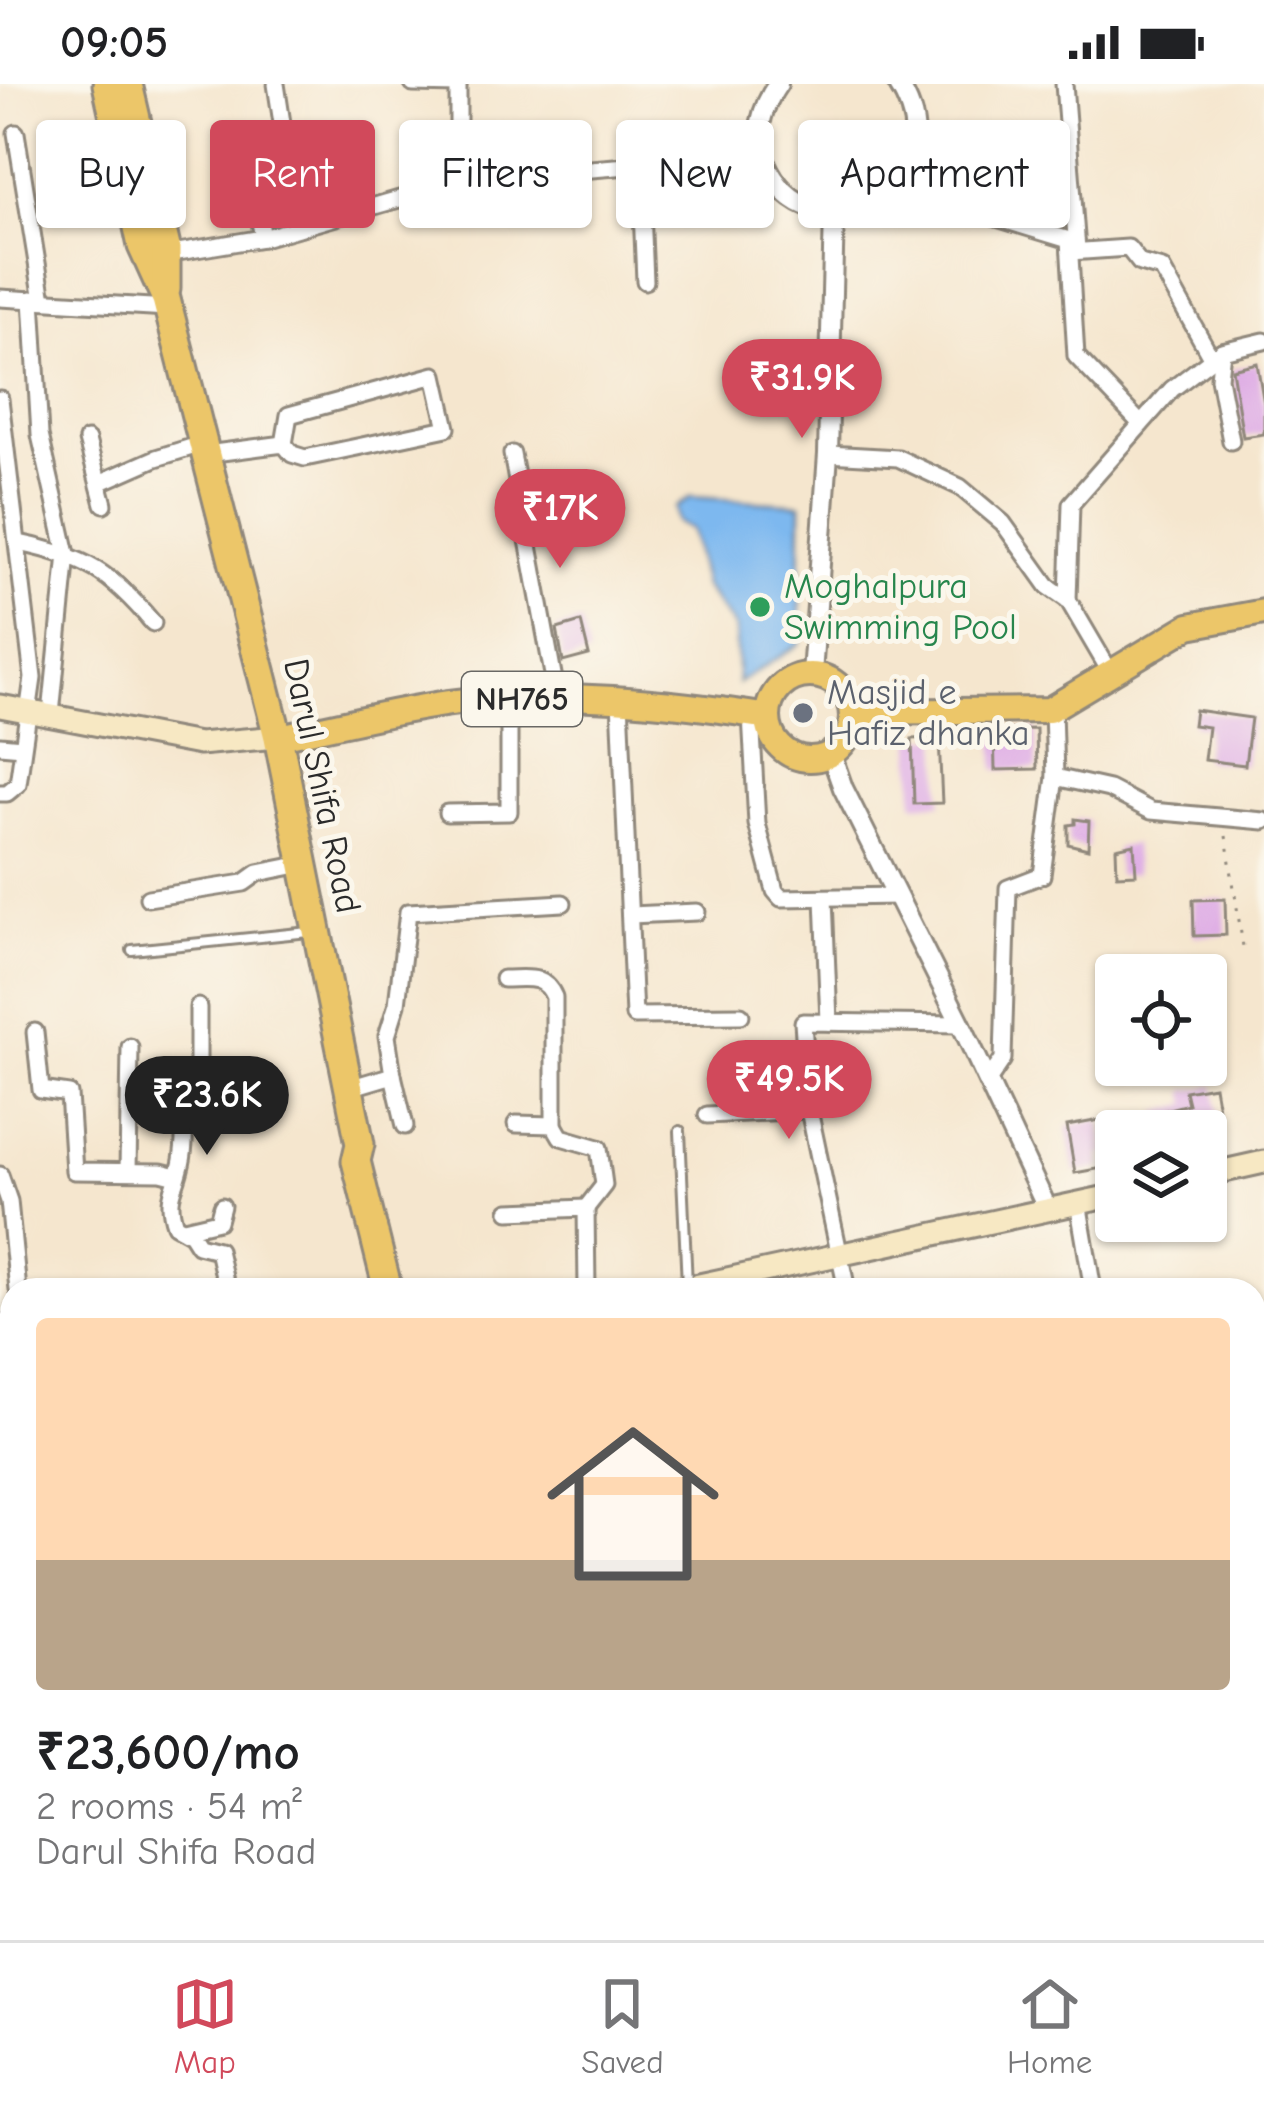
<!DOCTYPE html>
<meta charset="utf-8">
<style>
:root{--surface:#fff;--page:#f2f2f2;--text:#202124;--muted:#757577;--line:#e0e0e0;--accent:#d1495b}
body{margin:0;font-family:"Comic Neue",sans-serif;background:var(--page);color:var(--text);height:100vh;display:flex;flex-direction:column;font-size:45px;white-space:nowrap}
*{box-sizing:border-box;margin:0}
p{font-size:39px;color:var(--muted)}
.icon{flex:none;width:66px;height:66px;fill:none;stroke:currentColor;stroke-width:2;stroke-linecap:round;stroke-linejoin:round}
.map{position:relative;flex:1;overflow:hidden}
.panel{position:absolute;left:0px;top:1194px;width:1266px;height:663px;display:flex;flex-direction:column;background:var(--surface);border-radius:36px 36px 0 0;box-shadow:0 3px 9px #0004}
.panel>*{flex:none}
.top-card{position:absolute;left:36px;top:36px;width:1194px;height:108px;display:flex;gap:24px}
.controls{position:absolute;left:1095px;top:870px;display:grid;gap:24px}
.controls a{display:grid;place-items:center;width:132px;height:132px;border-radius:12px;background:var(--surface);box-shadow:0 3px 9px #0004;font-size:60px}
.price{position:absolute;translate:-50% -102px;padding:0 27px;border-radius:42px;background:var(--accent);color:#fff;font-size:39px;line-height:78px;filter:drop-shadow(0 3px 6px #0008)}
.price::after{content:'';position:absolute;left:50%;top:72px;width:36px;height:27px;margin-left:-18px;background:inherit;clip-path:polygon(0 0,100% 0,50% 100%)}
.price.selected{background:#222;color:#fff}
ul{padding:0;list-style:none}
li{display:grid;align-content:center;gap:24px;height:636px;padding:0 36px}
li+li{border-top:3px solid var(--line)}
li span{display:grid;place-items:center;height:372px;border-radius:12px;color:#555}
li>.icon{margin-inline-start:auto}
span .icon{width:216px;height:216px;fill:#fffc;stroke-width:1}
li b{font-size:51px}
.pill{padding:0 42px;border-radius:12px;background:var(--surface);box-shadow:0 3px 9px #0004;font-size:42px;line-height:108px}
.pill.selected{background:var(--accent);color:#fff}
.status{display:flex;justify-content:space-between;align-items:center;height:84px;padding:0 60px;background:var(--surface);direction:ltr}
.status svg{height:33px;fill:currentColor}
.tabs{display:flex;justify-content:space-around;align-items:center;height:168px;border-top:3px solid var(--line);background:var(--surface);font-size:33px;color:var(--muted)}
.tabs a{display:grid;justify-items:center;gap:6px}
.tabs .selected{color:var(--accent)}
.map>svg:first-child{display:block}
.water{fill:#7db8ef;stroke:#54728d;stroke-width:3}
.building{fill:#dfaee5}
.lines{fill:none;stroke-linecap:round;stroke-linejoin:round}
.service-casing{stroke:#90887c;stroke-width:14}
.minor-casing{stroke:#90887c;stroke-width:21}
.tertiary-casing{stroke:#90887c;stroke-width:24}
.secondary-casing{stroke:#90887c;stroke-width:27}
.primary-casing{stroke:#90887c;stroke-width:30}
.trunk-casing{stroke:#90887c;stroke-width:33}
.path{stroke:#90887c;stroke-width:3;stroke-dasharray:3 9;stroke-linecap:butt}
.service{stroke:#fff;stroke-width:8}
.minor{stroke:#fff;stroke-width:15}
.tertiary{stroke:#fff;stroke-width:18}
.secondary{stroke:#f7e8c3;stroke-width:21}
.primary{stroke:#ecc669;stroke-width:24}
.trunk{stroke:#ecc669;stroke-width:27}
.leisure-dot{fill:#2e9e5b;stroke:#fbf7ec;stroke-width:4.5}
.worship-dot{fill:#6b7280;stroke:#fbf7ec;stroke-width:4.5}
.labels{text-anchor:middle;dominant-baseline:central;stroke-width:10;stroke-linejoin:round;paint-order:stroke}
.shield{fill:#fbf7ec;stroke:#696865;stroke-width:3}
.shield-label{font-size:33px;font-weight:bold;fill:#2b2b2b}
.leisure-label{font-size:36px;fill:#27864d;stroke:#fbf7ec;text-anchor:start}
.worship-label{font-size:36px;fill:#5b616d;stroke:#fbf7ec;text-anchor:start}
.street-label{font-size:36px;fill:#2b2b2b;stroke:#fbf7ec}
</style>
<div class="status"><b>09:05</b><svg viewBox="0 0 49 12"><path d="M0 12V9h3v3zM5 12V6h3v6zM10 12V3h3v9zM15 12V0h3v12zM26 1h20v11H26zM47 4h2v5h-2z"/></svg></div>
<div class="map">
<svg width="1264" height="1856" viewBox="0 0 1264 1856">
<rect width="100%" height="100%" fill="#fbf7ec"/>
<filter id="ink" filterUnits="userSpaceOnUse"><feTurbulence type="fractalNoise" baseFrequency=".00833" numOctaves="2"/><feDisplacementMap in="SourceGraphic" scale="24" xChannelSelector="R" yChannelSelector="G"/><feConvolveMatrix kernelMatrix="1 2 1 2 8 2 1 2 1" color-interpolation-filters="sRGB"/></filter>
<filter id="wash" filterUnits="userSpaceOnUse"><feTurbulence type="fractalNoise" baseFrequency=".004" numOctaves="4" result="noise"/><feDisplacementMap in="SourceGraphic" scale="48" xChannelSelector="R" yChannelSelector="G"/><feGaussianBlur stdDeviation="2.7" result="paint"/><feColorMatrix in="noise" values="0 0 0 0 0 0 0 0 0 0 0 0 0 0 0 0 0 1.4 0 .05"/><feComposite in="paint" operator="in"/></filter>
<g filter="url(#wash)">
<rect width="100%" height="100%" fill="#f5e6ce"/>
<polygon class="water" points="690,413 801,420 800,560 738,599 735,544 704,502 691,445 677,438 675,424"/>
<g id="blocks">
<g class="building">
<polygon points="1257,279 1264,320 1264,350 1243,353 1232,285"/>
<polygon points="581,538 589,571 563,578 557,545"/>
<polygon points="1195,626 1251,634 1245,681 1204,676 1208,643 1193,641"/>
<polygon points="1036,645 1037,685 995,686 994,646"/>
<polygon points="939,654 942,719 914,720 912,655"/>
<polygon points="1075,735 1089,737 1088,765 1068,760 1068,741 1075,740"/>
<polygon points="1134,760 1136,790 1117,791 1116,764"/>
<polygon points="1225,815 1226,851 1194,852 1193,816"/>
<polygon points="1214,1002 1224,1060 1206,1064 1206,1047 1196,1044 1163,1047 1158,1028 1188,1020 1185,1007"/>
<polygon points="1100,1036 1106,1070 1100,1071 1102,1084 1075,1089 1067,1042"/>
</g>
</g>
</g>
<g filter="url(#ink)">
<use href="#blocks" fill-opacity="0" stroke="#90887c" stroke-width="3"/>
<g class="lines">
<g class="service-casing">
<g id="service">
<polyline points="132,866 309,848"/>
<polyline points="680,1047 687,1201"/>
</g>
</g>
<g class="minor-casing">
<g id="minor">
<polyline points="276,0 282,39"/>
<polyline points="413,0 458,1"/>
<polyline points="458,0 458,98"/>
<polyline points="1064,0 1077,165"/>
<polyline points="16,49 43,216"/>
<polyline points="244,52 263,154"/>
<polyline points="640,78 645,197"/>
<polyline points="292,92 302,143"/>
<polyline points="895,103 1069,156 1076,272 1141,340"/>
<polyline points="1070,168 1128,164 1140,179 1162,185 1211,273"/>
<polyline points="166,170 263,154 469,95 762,71"/>
<polyline points="0,214 168,224"/>
<polyline points="32,215 40,351 67,470 51,630"/>
<polyline points="1222,267 1219,294 1231,357"/>
<polyline points="0,315 33,594 18,700 7,709 0,709"/>
<polyline points="87,356 104,420"/>
<polyline points="214,369 284,360 289,331 435,291 447,344 305,374 292,370 284,360"/>
<polyline points="512,370 557,612"/>
<polyline points="828,370 898,374 960,403 1003,439 1048,502 1068,516"/>
<polyline points="99,399 156,374 205,359"/>
<path d="M19,459C86,473 110,488 153,539"/>
<polyline points="1109,586 1068,516 1071,420 1172,305 1222,267 1264,257"/>
<polyline points="620,616 634,932 741,931"/>
<polyline points="751,631 757,740 775,807 781,814 898,812"/>
<polyline points="0,661 22,663"/>
<polyline points="1055,693 1109,705 1151,727 1264,737"/>
<polyline points="447,729 509,728 509,615"/>
<polyline points="148,814 244,799 258,789 303,780"/>
<polyline points="824,814 829,938"/>
<polyline points="630,831 697,828"/>
<path d="M503,895C525,895 544,889 554,913V1041"/>
<path d="M198,923V1006L185,1017C184,1039 186,1065 180,1085C174,1109 166,1113 175,1141L191,1150L198,1161L218,1166L227,1206"/>
<polyline points="35,948 41,1006 69,1010 74,1087 161,1088 177,1092"/>
<polyline points="393,991 405,1042"/>
<polyline points="988,997 1003,975 1008,804 1042,791 1055,693 1053,625"/>
<polyline points="349,1004 393,991 387,952 397,920 408,828 563,819"/>
<polyline points="707,1031 809,1026"/>
<polyline points="516,1040 554,1041 561,1053 599,1064 604,1101 586,1124"/>
<polyline points="128,1087 130,963"/>
<polyline points="0,1091 9,1117 18,1206"/>
<polyline points="1078,1118 1093,1206"/>
<polyline points="509,1127 586,1124 587,1206"/>
<polyline points="184,1145 218,1137 222,1122"/>
<polyline points="847,1206 809,1026 803,938 961,940"/>
<polyline points="0,1240 12,1236"/>
<polyline points="0,1356 12,1352"/>
<polyline points="0,1655 12,1700"/>
<polyline points="1254,1668 1264,1728"/>
<polyline points="75,1845 78,1856"/>
<polyline points="245,1845 248,1856"/>
<polyline points="669,1845 669,1856"/>
<polyline points="893,1845 895,1856"/>
<polyline points="993,1845 995,1856"/>
</g>
</g>
<g class="tertiary-casing">
<g id="tertiary">
<path d="M778,0C762,23 753,51 765,78C810,183 965,104 898,0"/>
<polyline points="812,590 828,370 834,128"/>
<polyline points="831,670 843,704 961,940 1047,1124"/>
<polyline points="115,1856 155,1845"/>
</g>
</g>
<g class="secondary-casing">
<g id="secondary">
<polyline points="0,622 199,660 278,653"/>
<polyline points="1206,1091 1264,1078"/>
<polyline points="676,1206 1116,1111"/>
</g>
</g>
<g class="primary-casing">
<g id="primary">
<circle cx="810" cy="633" r="42"/>
<polyline points="852,628 1049,626 1189,542 1264,528"/>
<path d="M278,653C337,642 398,625 458,618C561,606 666,617 768,633"/>
<polyline points="528,1845 530,1856"/>
</g>
</g>
<g class="trunk-casing">
<g id="trunk">
<polyline points="107,0 142,162 166,215 278,653 360,1060 356,1077 388,1206"/>
<polyline points="128,0 166,163 166,205"/>
<polyline points="1254,1613 1264,1611"/>
</g>
</g>
<polyline class="path" points="1226,752 1244,869"/>
<use href="#service" class="service"/>
<use href="#minor" class="minor"/>
<use href="#tertiary" class="tertiary"/>
<use href="#secondary" class="secondary"/>
<use href="#primary" class="primary"/>
<use href="#trunk" class="trunk"/>
</g>
</g>
<circle class="leisure-dot" cx="760" cy="523" r="12"/>
<circle class="worship-dot" cx="803" cy="629" r="12"/>
<g class="labels">
<rect class="shield" x="462" y="588" width="120" height="54" rx="9"/>
<g class="shield-label">
<text x="522" y="615">NH765</text>
</g>
<g class="leisure-label">
<text x="784" y="502">Moghalpura<tspan x="784" dy="41">Swimming Pool</tspan></text>
</g>
<g class="worship-label">
<text x="827" y="608">Masjid e<tspan x="827" dy="41">Hafiz dhanka</tspan></text>
</g>
<g class="street-label">
<text transform="translate(322 702) rotate(78)">Darul Shifa Road</text>
</g>
</g>
</svg>
<div class="controls">
<a><svg class="icon" aria-label="locate" viewBox="0 0 24 24"><circle cx="12" cy="12" r="6"/><path d="M12 2v4M12 18v4M2 12h4M18 12h4"/></svg></a>
<a><svg class="icon" aria-label="layers" viewBox="0 0 24 24"><path d="M12 4l9 5-9 5-9-5zM3 14l9 5 9-5"/></svg></a>
</div>
<b class="price" style="left:802px;top:357px">₹31.9K</b>
<b class="price" style="left:560px;top:487px">₹17K</b>
<b class="price" style="left:789px;top:1058px">₹49.5K</b>
<b class="price selected" style="left:207px;top:1074px">₹23.6K</b>
<div class="top-card">
<a class="pill">Buy</a>
<a class="pill selected">Rent</a>
<a class="pill">Filters</a>
<a class="pill">New</a>
<a class="pill">Apartment</a>
</div>
<section class="panel">
<ul>
<li><span style="background:linear-gradient(#ffd9b3 65%,#b9a48a 0)"><svg class="icon" aria-label="home" viewBox="0 0 24 24"><path d="M3 11l9-7 9 7M6 9v11h12V9"/></svg></span><div><b>₹23,600/mo</b><p>2 rooms · 54 m²</p><p>Darul Shifa Road</p></div></li>
</ul>
</section>
</div>
<nav class="tabs">
<a class="selected"><svg class="icon" aria-label="map" viewBox="0 0 24 24"><path d="M3 6l6-2 6 2 6-2v14l-6 2-6-2-6 2zM9 4v14M15 6v14"/></svg>Map</a>
<a><svg class="icon" aria-label="saved" viewBox="0 0 24 24"><path d="M7 4h10v16l-5-4-5 4z"/></svg>Saved</a>
<a><svg class="icon" aria-label="home" viewBox="0 0 24 24"><path d="M3 11l9-7 9 7M6 9v11h12V9"/></svg>Home</a>
</nav>
